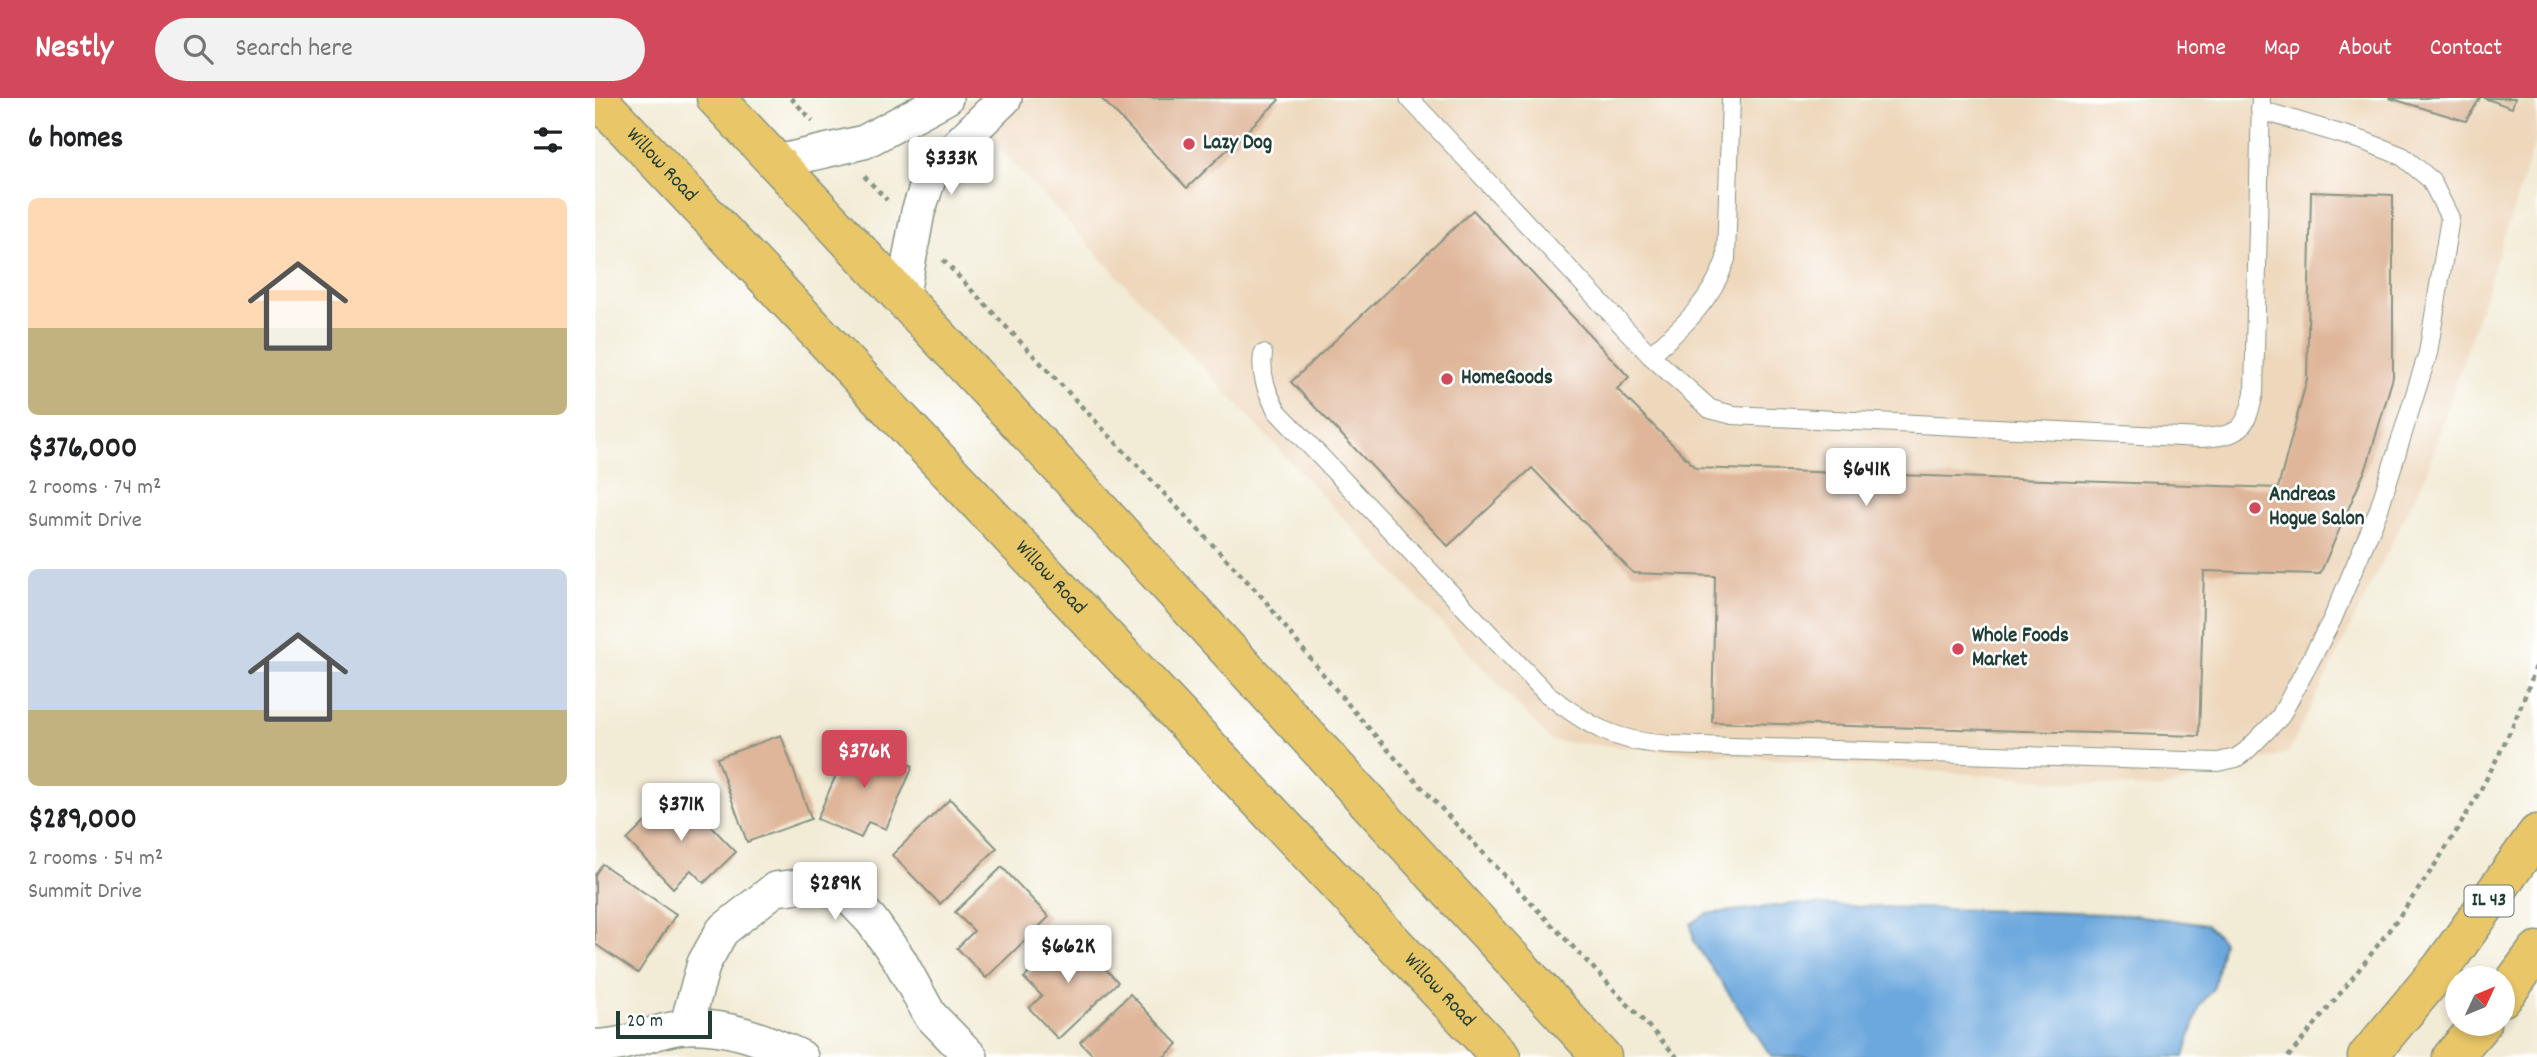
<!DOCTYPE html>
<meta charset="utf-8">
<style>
:root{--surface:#fff;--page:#f2f2f2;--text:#202124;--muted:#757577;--accent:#d1495b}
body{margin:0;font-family:Dekko,sans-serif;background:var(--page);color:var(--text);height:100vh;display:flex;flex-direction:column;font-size:26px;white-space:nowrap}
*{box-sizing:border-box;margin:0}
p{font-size:23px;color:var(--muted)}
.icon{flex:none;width:38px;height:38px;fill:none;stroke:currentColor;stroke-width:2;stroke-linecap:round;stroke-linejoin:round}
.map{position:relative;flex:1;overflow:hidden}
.details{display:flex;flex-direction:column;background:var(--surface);width:595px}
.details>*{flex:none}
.needle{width:46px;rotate:46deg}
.buttons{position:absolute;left:1850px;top:868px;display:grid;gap:14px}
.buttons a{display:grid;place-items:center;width:70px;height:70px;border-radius:50%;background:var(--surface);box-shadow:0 4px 10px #0003;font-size:35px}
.scale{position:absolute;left:21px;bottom:18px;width:96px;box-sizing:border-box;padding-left:7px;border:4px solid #1f3d34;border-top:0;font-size:19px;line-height:24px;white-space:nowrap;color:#1f3d34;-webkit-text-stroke:5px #fff;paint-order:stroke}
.price{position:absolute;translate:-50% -60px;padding:0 16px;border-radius:7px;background:#fff;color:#222;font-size:23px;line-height:46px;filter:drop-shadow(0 2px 4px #0008)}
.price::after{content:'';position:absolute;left:50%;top:42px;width:21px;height:16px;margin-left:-10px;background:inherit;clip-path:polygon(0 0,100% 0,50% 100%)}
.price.current{background:var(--accent);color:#fff}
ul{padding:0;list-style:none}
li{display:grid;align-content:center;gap:14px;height:371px;padding:0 28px}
li span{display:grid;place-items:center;height:217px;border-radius:10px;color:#555}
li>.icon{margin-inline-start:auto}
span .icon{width:126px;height:126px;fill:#fffc;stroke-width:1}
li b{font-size:30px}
h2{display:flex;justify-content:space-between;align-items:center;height:84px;padding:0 28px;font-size:30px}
header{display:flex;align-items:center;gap:42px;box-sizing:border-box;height:98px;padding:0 35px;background:var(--accent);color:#fff}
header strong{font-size:33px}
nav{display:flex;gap:38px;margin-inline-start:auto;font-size:24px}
.search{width:490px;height:63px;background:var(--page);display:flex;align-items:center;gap:18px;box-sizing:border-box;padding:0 24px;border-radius:38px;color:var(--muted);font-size:26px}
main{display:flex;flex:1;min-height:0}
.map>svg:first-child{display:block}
.built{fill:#eed7bb}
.water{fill:#6ca7dd;stroke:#467288;stroke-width:2}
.building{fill:#dfb699}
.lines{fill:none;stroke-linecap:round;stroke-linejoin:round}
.service-casing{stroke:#889484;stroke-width:20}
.minor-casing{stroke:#889484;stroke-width:36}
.primary-casing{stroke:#889484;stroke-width:41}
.path{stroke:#889484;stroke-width:4.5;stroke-dasharray:5 5;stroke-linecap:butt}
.service{stroke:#fff;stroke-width:18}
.minor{stroke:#fff;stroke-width:33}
.primary{stroke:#e9c769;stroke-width:38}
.poi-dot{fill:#d1495b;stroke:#fff;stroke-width:2.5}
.labels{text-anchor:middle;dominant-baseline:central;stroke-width:5;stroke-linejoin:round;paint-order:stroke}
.shield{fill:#fff;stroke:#627771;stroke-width:2}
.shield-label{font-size:19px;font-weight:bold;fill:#1f3d34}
.poi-label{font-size:21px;font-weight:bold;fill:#1f3d34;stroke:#fff;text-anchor:start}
.street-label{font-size:21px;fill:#1f3d34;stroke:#fff}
</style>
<header>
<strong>Nestly</strong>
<div class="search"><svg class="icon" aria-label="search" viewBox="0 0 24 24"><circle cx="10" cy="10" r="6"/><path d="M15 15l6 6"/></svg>Search here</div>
<nav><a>Home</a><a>Map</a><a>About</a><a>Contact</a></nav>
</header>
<main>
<section class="details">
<h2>6 homes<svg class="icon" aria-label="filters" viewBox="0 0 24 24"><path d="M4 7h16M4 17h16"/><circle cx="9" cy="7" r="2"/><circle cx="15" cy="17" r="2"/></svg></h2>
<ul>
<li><span style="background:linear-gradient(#ffd9b3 60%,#c2b280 0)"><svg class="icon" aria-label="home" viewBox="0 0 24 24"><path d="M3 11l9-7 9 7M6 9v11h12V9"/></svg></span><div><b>$376,000</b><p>2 rooms · 74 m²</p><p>Summit Drive</p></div></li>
<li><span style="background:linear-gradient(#c9d6e8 65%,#c2b280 0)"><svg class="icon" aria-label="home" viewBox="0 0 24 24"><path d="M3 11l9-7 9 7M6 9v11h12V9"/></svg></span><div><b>$289,000</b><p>2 rooms · 54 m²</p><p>Summit Drive</p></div></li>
</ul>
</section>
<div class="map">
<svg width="1942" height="959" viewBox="0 0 1942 959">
<rect width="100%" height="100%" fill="#fff"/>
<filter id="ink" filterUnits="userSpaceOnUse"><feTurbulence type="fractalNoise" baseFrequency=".0143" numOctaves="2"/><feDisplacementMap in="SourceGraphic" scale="14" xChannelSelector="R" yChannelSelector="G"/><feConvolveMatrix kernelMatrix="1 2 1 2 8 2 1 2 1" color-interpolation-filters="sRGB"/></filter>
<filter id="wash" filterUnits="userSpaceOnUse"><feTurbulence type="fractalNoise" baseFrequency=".00686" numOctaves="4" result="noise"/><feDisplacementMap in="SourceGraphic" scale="28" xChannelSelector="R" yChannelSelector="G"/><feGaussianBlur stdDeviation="1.57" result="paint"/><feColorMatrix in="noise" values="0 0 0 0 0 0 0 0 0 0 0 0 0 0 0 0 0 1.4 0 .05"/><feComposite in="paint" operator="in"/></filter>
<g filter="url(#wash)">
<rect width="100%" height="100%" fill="#f2ebd5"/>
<polygon class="built" points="357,0 1942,0 1942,38 1831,376 1693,655 1565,691 956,643"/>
<polygon class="water" points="1198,806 1539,817 1612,827 1628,843 1619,889 1605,907 1589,959 1177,959 1099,844 1096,826 1111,816"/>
<g id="blocks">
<g class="building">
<polygon points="506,0 682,0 684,2 592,90"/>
<polygon points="1794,0 1885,0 1871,23"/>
<polygon points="1889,0 1920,0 1917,10"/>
<polygon points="1716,94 1798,97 1798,279 1772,368 1725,476 1609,473 1604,638 1117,624 1120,478 1038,475 937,370 853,448 696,284 878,112 1034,279 1022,291 1101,370 1683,390 1712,281"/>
<polygon points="186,637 216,721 152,744 122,660"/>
<polygon points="256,642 318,668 291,731 273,724 266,740 222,721"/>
<polygon points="82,693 141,754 109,785 96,772 78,790 32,742"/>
<polygon points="355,701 402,750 345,806 297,757"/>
<polygon points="7,766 81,816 43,875 0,846 0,777"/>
<polygon points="407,769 454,819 391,880 362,850 379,833 360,814"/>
<polygon points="476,835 523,884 463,941 434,910 447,898 429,880"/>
<polygon points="535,896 583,946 569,959 500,959 485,944"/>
</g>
</g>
</g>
<g filter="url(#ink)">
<use href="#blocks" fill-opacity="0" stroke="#889484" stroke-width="2"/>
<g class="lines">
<g class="service-casing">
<g id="service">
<path d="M814,0L1055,257L1115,311L1138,317L1606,340C1644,338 1651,332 1659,295L1666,0"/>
<path d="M668,256C665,278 672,294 682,313L951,595C993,628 1020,644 1075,647L1623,664L1641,660L1651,653L1685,619L1737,522L1783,414L1833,255L1855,120L1836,82L1807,58L1769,43L1665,12"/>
<path d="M1055,257C1088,229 1117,202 1131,161L1136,0"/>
</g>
</g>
<g class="minor-casing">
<g id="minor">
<polyline points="182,64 269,44 351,0"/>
<polyline points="307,201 323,114 337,72 410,0"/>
<polyline points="91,929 109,865 127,833 180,791 214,787 250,795 276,822 304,861 335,917 376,959"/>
<path d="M0,948C31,950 59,931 90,929C131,926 170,942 206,959"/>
</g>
</g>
<g class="primary-casing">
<g id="primary">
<path id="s1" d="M2,0L906,959"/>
<polyline points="121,0 468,372 1007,959"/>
<polyline points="1908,899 1942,853"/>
<polyline points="1772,959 1847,869 1942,736"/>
<polyline points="1857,959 1886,926"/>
</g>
</g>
<g class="path">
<polyline points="196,0 218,23"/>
<polyline points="269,78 292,102"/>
<path d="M348,162L669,501C792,666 943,808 1082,959"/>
<path d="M1693,959C1791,842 1893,711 1942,565"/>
</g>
<use href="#service" class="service"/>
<use href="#minor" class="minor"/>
<use href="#primary" class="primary"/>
</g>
</g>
<g class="poi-dot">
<circle cx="594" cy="46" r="7"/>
<circle cx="852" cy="281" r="7"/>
<circle cx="1660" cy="410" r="7"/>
<circle cx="1363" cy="551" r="7"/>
</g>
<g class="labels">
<rect class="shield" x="1869.5" y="787.5" width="49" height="31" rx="5"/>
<g class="shield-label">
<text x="1894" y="803">IL 43</text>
</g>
<g class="poi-label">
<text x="608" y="46">Lazy Dog</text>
<text x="866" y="281">HomeGoods</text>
<text x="1674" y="398">Andreas<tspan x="1674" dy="24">Hogue Salon</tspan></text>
<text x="1377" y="539">Whole Foods<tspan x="1377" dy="24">Market</tspan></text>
</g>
<g class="street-label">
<text stroke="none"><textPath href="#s1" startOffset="93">Willow Road</textPath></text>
<text stroke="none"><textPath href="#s1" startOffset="660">Willow Road</textPath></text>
<text stroke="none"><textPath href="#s1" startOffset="1227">Willow Road</textPath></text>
</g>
</g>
</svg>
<div class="buttons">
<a><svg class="needle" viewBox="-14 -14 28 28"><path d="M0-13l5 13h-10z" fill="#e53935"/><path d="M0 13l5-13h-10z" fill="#757577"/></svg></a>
</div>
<div class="scale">20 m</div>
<b class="price" style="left:356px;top:99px">$333K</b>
<b class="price" style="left:1271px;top:410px">$641K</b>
<b class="price current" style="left:269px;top:692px">$376K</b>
<b class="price" style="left:86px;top:745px">$371K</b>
<b class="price" style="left:240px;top:824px">$289K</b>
<b class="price" style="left:473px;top:887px">$662K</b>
</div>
</main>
